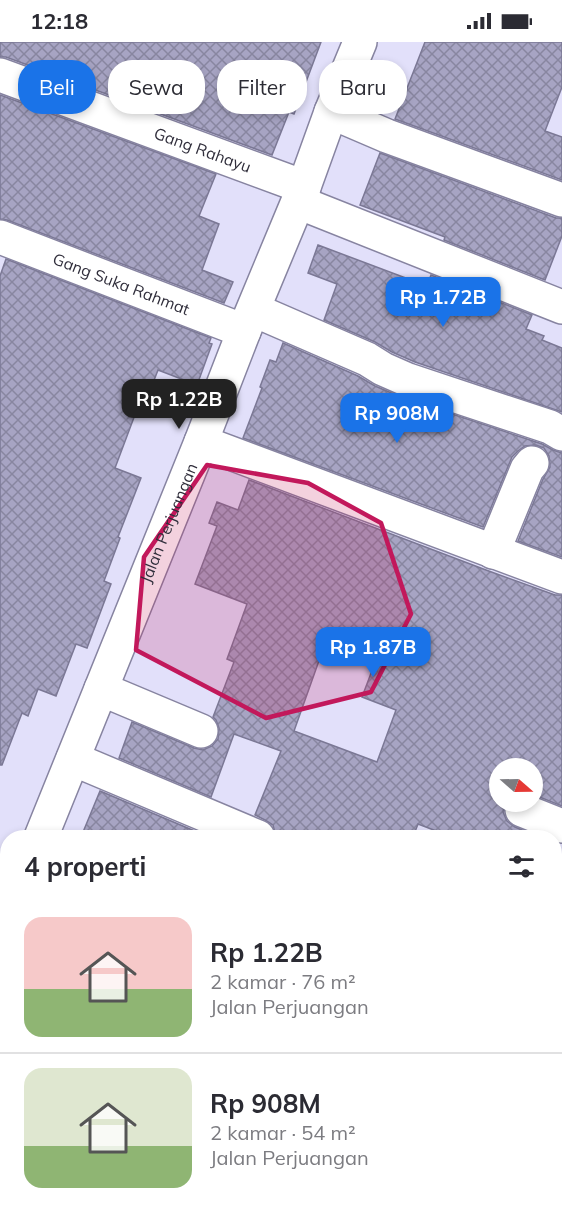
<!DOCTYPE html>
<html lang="id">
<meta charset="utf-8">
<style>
:root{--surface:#fff;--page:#f7f7f7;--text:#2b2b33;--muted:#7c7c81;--line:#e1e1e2;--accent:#1a73e8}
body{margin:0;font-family:Mulish,sans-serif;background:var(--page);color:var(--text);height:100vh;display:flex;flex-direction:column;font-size:22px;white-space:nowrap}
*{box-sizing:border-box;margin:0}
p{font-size:20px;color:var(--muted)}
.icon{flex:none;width:33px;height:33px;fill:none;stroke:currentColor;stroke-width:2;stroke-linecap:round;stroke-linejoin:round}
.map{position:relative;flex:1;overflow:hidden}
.drawer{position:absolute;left:0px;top:788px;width:562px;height:386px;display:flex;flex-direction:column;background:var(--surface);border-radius:24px 24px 0 0;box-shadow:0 3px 9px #0003}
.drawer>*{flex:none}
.hud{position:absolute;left:18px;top:18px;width:526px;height:54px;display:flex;gap:12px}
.needle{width:39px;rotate:110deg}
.controls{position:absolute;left:489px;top:716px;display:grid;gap:12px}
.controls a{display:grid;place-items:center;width:54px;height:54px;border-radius:50%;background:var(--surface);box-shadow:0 3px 9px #0003;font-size:30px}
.price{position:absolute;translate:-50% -51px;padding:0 14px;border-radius:12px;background:var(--accent);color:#fff;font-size:20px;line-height:39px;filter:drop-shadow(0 2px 3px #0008)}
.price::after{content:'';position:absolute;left:50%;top:36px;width:18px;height:14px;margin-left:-9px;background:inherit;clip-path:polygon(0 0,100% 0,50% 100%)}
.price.selected{background:#222;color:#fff}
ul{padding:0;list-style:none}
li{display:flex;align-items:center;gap:18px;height:150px;padding:0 24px}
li+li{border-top:2px solid var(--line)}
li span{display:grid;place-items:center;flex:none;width:168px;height:120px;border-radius:18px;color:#555}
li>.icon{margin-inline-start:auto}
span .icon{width:72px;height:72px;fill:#fffc;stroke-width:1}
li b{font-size:26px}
h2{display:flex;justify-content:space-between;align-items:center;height:72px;padding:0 24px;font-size:26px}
.tag{padding:0 21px;border-radius:24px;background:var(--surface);box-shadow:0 3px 9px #0003;font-size:21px;line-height:54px}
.tag.selected{background:var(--accent);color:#fff}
.status{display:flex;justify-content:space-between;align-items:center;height:42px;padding:0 30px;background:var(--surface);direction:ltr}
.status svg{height:16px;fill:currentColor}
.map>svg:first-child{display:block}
.building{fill:url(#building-cross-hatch);stroke:#7b7895;stroke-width:1.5;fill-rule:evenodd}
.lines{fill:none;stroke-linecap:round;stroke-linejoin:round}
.minor-casing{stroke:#8784a1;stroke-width:36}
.minor{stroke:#fff;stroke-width:33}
.marked{fill:#c2185b;fill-opacity:0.2;stroke:#c2185b;stroke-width:4.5;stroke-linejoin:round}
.labels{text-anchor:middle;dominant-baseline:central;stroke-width:4.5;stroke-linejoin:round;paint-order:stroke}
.street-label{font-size:16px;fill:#302e3b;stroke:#e2e0fa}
</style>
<div class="status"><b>12:18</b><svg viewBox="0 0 49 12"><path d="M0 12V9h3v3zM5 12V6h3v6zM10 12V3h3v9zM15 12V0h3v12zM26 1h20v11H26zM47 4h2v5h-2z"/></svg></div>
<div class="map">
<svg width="562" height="1172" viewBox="0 0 562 1172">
<defs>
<pattern id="building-cross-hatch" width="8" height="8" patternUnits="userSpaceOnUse" patternTransform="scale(1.5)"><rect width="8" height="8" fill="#a7a4c3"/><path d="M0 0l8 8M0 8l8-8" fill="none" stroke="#8886a0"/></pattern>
</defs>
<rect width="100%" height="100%" fill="#e2e0fa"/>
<g class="building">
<polygon points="0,0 321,0 294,72 289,70 272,113 6,15 0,15"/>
<polygon points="425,0 562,0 562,45 545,89 562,95 562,138 395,77"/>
<polygon points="0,53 216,132 199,174 219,182 202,228 233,240 224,261 7,178 0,177"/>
<polygon points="380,111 556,176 562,176 562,194 545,238 444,198 445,195 360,163"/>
<polygon points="318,203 427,244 431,233 532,273 526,287 544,294 542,298 562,306 562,370 415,320 392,310 375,300 324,278 337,242 308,231"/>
<polygon points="6,217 211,296 209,301 212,302 197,343 158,328 144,364 139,362 115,426 141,436 118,495 120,496 104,539 111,542 87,606 76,602 56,654 38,647 28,674 22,671 2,723 0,723 0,234"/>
<polygon points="283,301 358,334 375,344 401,355 542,402 553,408 562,411 562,515 518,499 543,437 550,425 549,414 544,406 536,403 525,404 518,409 512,415 483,485 243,396 262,346 260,345 270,318 276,320"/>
<path d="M249,438L486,528L555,553H562V764L532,752V726H500V759H506L503,770L507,779L515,785L539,795H452L418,782L413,795H276L273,783L265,778L255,773L281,709L234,692L211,755L119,716L132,680L194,706L203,708L212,704L218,697L219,686L216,678L213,675L234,620L227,617L247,562L195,542L217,484L209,481L217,460L238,468ZM326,599L376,618L362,655L396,668L377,720L294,689Z"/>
<polygon points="100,749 197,790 195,795 81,795"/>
</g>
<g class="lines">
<g class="minor-casing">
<g id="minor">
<path id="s1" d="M0,33L304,145"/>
<polyline points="331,70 387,94 562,158"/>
<polyline points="298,160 562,265"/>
<path id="s2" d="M0,195L244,289"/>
<polyline points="254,268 367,317 383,327 408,338 550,385 562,392"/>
<polyline points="201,400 562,535"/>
<polyline points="493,510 527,427 532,421"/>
<polyline points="101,647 201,689"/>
<polyline points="73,717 258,795"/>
<polyline points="522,768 562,784"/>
<path id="s3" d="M41,795L201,400L244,289L304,145L331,70L360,0"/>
<polyline points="0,897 8,878"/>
<polyline points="0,1037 8,1040"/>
<polyline points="555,1072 562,1056"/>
<polyline points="555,1118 562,1121"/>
<polyline points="513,1172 516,1166"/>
</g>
</g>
<use href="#minor" class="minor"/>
</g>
<path class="marked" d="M207,423L308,441L381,481L411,572L371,650L266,676L136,608L144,515Z"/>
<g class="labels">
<g class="street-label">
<text stroke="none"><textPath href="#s1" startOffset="216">Gang Rahayu</textPath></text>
<text stroke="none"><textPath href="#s2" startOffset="130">Gang Suka Rahmat</textPath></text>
<text stroke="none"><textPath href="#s3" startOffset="339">Jalan Perjuangan</textPath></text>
</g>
</g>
</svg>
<div class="controls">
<a><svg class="needle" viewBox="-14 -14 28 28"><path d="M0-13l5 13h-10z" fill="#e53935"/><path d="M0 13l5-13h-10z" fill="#7c7c81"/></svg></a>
</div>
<b class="price" style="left:443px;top:286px">Rp 1.72B</b>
<b class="price selected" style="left:179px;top:388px">Rp 1.22B</b>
<b class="price" style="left:397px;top:402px">Rp 908M</b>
<b class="price" style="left:373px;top:636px">Rp 1.87B</b>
<div class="hud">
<a class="tag selected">Beli</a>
<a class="tag">Sewa</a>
<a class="tag">Filter</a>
<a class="tag">Baru</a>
</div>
<section class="drawer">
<h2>4 properti<svg class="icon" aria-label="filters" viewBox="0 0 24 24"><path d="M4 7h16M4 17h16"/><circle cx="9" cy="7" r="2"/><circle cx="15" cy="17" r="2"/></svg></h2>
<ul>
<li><span style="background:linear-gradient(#f6c9c9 60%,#8fb573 0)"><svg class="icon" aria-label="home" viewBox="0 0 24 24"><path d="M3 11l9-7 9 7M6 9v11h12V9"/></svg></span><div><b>Rp 1.22B</b><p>2 kamar · 76 m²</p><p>Jalan Perjuangan</p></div></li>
<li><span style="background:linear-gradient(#dfe7d0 65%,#8fb573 0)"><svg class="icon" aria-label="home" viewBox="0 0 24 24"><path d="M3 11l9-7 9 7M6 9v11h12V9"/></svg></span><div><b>Rp 908M</b><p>2 kamar · 54 m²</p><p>Jalan Perjuangan</p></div></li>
</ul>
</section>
</div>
